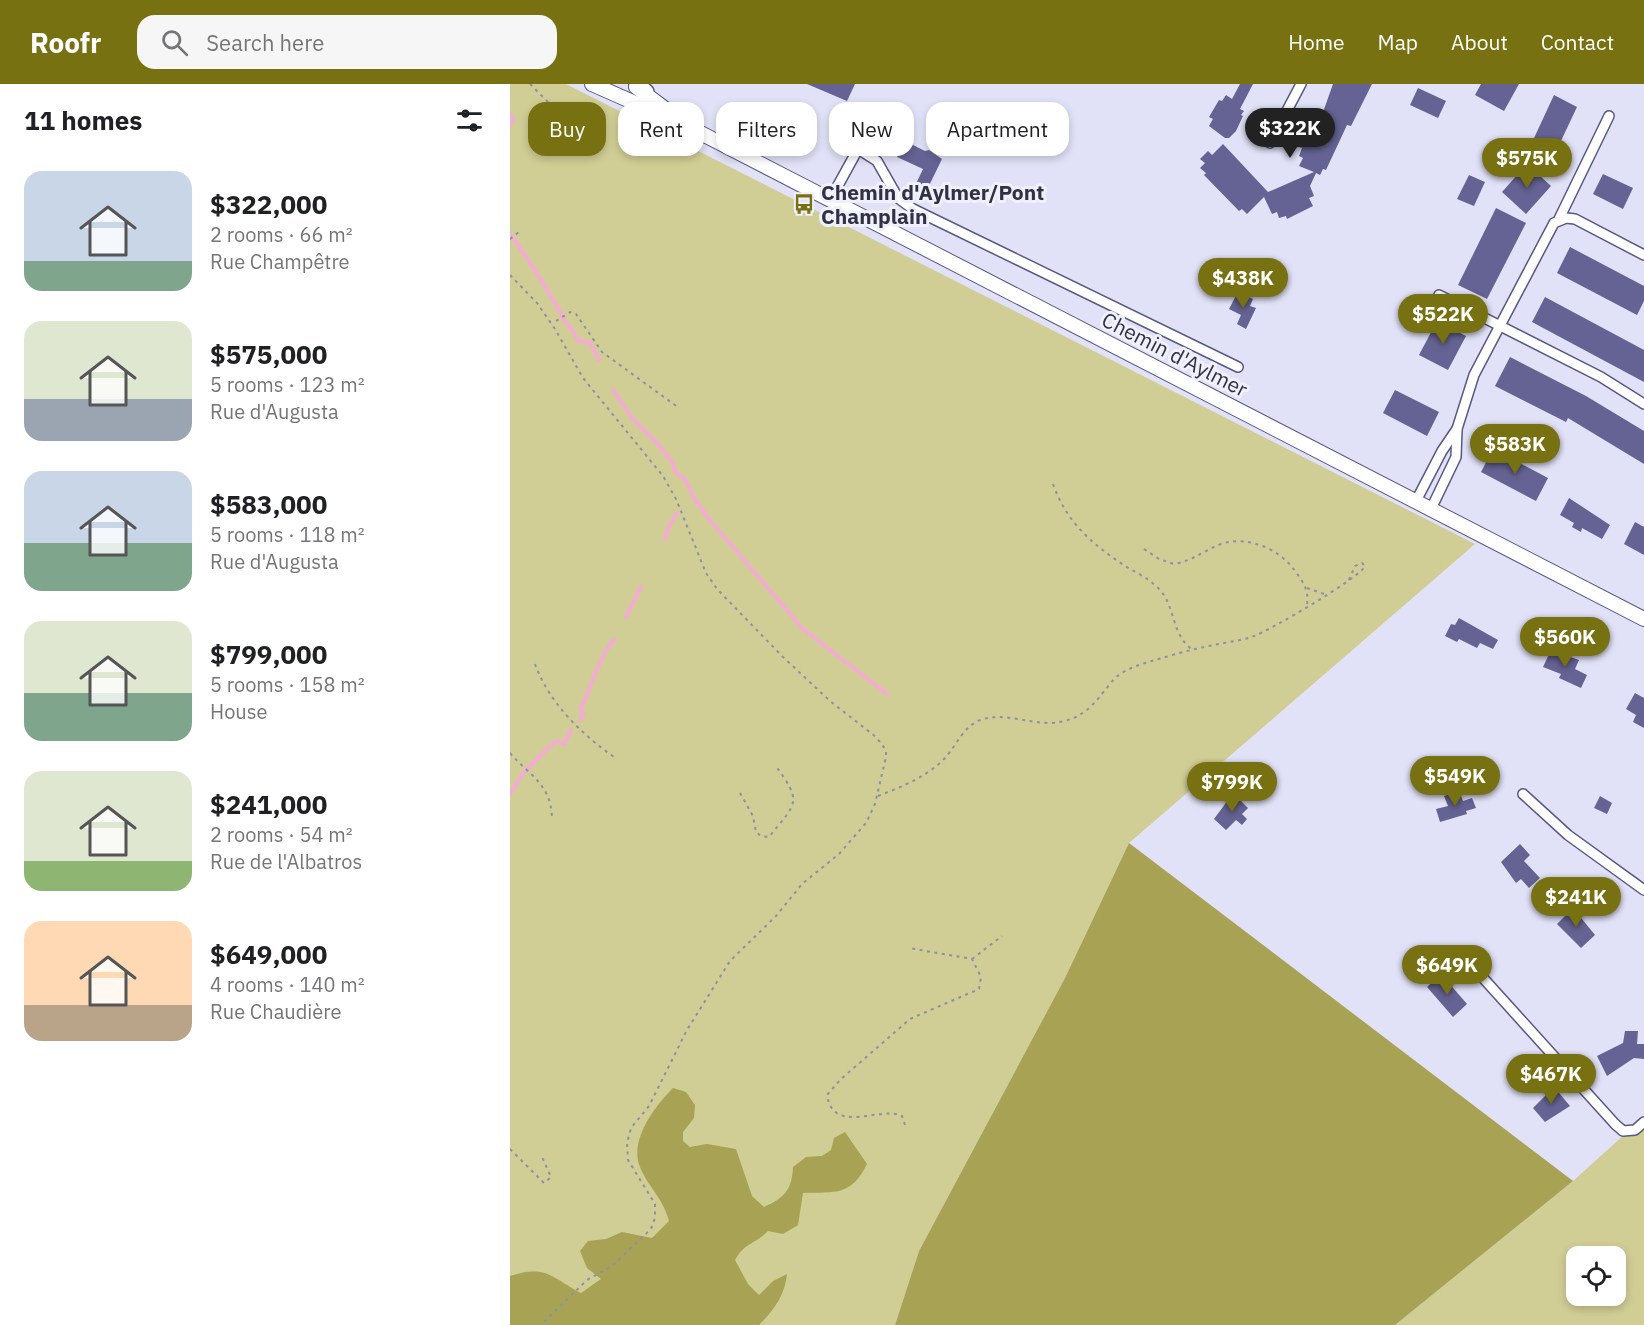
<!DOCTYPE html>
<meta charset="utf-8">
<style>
:root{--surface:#fff;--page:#f6f6f6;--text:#202124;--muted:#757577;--accent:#777112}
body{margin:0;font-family:"IBM Plex Sans",sans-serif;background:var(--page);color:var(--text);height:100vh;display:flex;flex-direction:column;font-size:22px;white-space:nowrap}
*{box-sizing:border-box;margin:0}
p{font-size:20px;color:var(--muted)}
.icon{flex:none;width:33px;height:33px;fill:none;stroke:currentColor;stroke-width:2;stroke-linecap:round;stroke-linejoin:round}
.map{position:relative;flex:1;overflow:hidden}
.side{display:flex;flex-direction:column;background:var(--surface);width:510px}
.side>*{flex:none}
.guide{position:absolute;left:18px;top:18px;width:570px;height:54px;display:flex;gap:12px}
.controls{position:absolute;left:1056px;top:1162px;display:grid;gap:12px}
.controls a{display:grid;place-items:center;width:60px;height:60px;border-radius:12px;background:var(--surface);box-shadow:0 3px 9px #0003;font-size:30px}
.price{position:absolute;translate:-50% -51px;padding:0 14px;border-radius:21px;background:var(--accent);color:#fff;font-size:20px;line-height:39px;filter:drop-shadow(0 2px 3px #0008)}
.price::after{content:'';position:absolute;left:50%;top:36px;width:18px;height:14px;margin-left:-9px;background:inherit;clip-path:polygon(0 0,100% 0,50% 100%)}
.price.current{background:#222;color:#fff}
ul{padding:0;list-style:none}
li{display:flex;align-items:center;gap:18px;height:150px;padding:0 24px}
li span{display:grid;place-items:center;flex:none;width:168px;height:120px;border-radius:18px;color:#555}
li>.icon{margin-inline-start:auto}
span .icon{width:72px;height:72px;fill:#fffc;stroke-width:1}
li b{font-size:26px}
h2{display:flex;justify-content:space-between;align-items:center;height:72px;padding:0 24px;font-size:26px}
.tag{padding:0 21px;border-radius:18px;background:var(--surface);box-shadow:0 3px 9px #0003;font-size:21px;line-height:54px}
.tag.current{background:var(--accent);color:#fff}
header{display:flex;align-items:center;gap:36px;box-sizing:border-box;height:84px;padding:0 30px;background:var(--accent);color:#fff}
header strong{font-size:28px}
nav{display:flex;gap:33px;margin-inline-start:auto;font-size:21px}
.search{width:420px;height:54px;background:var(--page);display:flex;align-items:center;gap:15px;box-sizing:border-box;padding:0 21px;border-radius:18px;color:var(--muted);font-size:22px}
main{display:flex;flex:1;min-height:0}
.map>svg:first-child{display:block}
.green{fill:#d0cd95;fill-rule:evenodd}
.forest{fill:#a7a254}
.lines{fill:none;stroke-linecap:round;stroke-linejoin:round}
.stream{stroke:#f5acd4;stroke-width:4}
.building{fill:#656393}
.minor-casing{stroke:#595785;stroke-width:12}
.secondary-casing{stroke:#595785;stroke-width:16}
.primary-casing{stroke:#595785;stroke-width:18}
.path{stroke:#8f8fa5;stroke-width:2;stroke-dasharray:3 4.5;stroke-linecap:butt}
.minor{stroke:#fff;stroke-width:9}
.secondary{stroke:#fff;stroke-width:14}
.primary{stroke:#fff;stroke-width:15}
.labels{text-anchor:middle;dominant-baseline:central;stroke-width:6;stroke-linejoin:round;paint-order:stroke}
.poi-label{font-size:21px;font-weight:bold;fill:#313146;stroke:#f0f0fb;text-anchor:start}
.street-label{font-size:21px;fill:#313146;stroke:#f0f0fb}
</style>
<header>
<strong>Roofr</strong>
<div class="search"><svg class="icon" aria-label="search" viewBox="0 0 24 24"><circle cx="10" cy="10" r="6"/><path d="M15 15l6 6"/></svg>Search here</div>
<nav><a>Home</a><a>Map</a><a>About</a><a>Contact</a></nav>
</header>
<main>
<section class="side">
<h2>11 homes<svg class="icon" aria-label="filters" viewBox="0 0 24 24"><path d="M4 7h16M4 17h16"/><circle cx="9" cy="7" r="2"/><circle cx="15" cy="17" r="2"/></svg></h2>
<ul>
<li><span style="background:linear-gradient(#c9d6e8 75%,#7fa58c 0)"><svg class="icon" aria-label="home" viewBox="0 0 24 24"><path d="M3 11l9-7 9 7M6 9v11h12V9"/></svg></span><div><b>$322,000</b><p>2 rooms · 66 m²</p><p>Rue Champêtre</p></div></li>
<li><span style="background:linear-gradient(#dfe7d0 65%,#9aa5b1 0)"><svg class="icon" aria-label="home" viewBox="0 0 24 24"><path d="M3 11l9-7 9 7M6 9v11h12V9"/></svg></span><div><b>$575,000</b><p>5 rooms · 123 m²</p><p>Rue d'Augusta</p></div></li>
<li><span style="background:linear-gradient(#c9d6e8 60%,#7fa58c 0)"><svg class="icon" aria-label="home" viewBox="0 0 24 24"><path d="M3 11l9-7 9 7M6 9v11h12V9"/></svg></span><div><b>$583,000</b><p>5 rooms · 118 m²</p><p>Rue d'Augusta</p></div></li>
<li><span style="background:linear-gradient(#dfe7d0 60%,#7fa58c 0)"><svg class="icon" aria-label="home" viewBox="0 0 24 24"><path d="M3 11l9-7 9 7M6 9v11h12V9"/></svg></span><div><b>$799,000</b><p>5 rooms · 158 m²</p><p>House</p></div></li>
<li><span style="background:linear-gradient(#dfe7d0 75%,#8fb573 0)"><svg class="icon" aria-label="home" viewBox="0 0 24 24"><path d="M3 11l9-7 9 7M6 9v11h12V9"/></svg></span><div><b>$241,000</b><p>2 rooms · 54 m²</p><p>Rue de l'Albatros</p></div></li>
<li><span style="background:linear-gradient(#ffd9b3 70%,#b9a48a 0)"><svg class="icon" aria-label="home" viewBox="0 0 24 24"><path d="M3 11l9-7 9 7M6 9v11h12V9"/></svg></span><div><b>$649,000</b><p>4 rooms · 140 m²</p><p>Rue Chaudière</p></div></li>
</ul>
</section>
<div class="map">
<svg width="1134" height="1241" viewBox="0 0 1134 1241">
<rect width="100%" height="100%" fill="#e1e1f7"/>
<g class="green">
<polygon points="0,0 56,0 965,460 619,759 555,894 409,1167 385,1241 0,1241"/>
<path d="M1134,1033V1241H885L1063,1097ZM1066,1173H1106V1212H1066Z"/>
</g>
<g class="forest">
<polygon points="619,759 1063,1097 885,1241 385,1241 409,1167 555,894"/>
<path d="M163,1004L176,1008L185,1021L184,1034L173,1048V1057L180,1063L197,1060L226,1065L242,1112L254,1123C274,1114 282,1106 283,1083L296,1073L312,1072L321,1066L324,1054L335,1048L357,1080C341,1112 326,1108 293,1109L288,1141L273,1150L258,1147C244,1161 235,1158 225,1176L238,1200L249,1211L263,1197L277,1190C275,1211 264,1226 249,1241H0V1192C37,1180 42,1194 71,1209L91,1195L77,1184L70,1167L78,1157L96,1155L112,1148L142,1154L159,1137C153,1114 138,1103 130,1083C119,1056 145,1022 163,1004Z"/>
</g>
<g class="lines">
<g class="stream">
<polyline points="0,30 3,35 0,41"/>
<path d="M0,150C21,179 38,206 55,237C60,245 64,246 67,256L80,259L89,276"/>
<polyline points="103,306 122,334 147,359 163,379 165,388 175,395 185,416 199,435 293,545 377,610"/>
<polyline points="155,455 158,444 167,429"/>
<polyline points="116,533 131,502"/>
<path d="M70,636L74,630L70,625C82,604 89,570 105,555"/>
<path d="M0,710C5,704 6,699 10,693C14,688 43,658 47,657L54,660L61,646"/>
</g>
</g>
<g class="building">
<polygon points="297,0 345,0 337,17"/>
<polygon points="730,0 743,0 730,25 734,27 731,31 733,32 726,47 719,54 715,54 699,42 703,35 699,33 709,16 712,17 716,11 722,15"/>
<polygon points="823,0 862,0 841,42 837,41 816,86 813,85 810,91 806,89 800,102 804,112 799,114 803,122 777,135 776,132 769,134 767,128 762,130 754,113 737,130 732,125 729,127 694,91 696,89 690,84 695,79 690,75 698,67 702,71 713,60 758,108 804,88 789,82 793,74 789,72 792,64 789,63 802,34 807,36 810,30 812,31"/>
<polygon points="971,0 1009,0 994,27 965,11"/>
<polygon points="908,4 936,17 928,34 900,21"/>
<polygon points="1044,11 1067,23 1041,78 1018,67"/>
<polygon points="397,58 415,67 419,66 432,75 415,110 404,104 413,85 387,73 394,60"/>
<polygon points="1017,80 1041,102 1016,130 992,108"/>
<polygon points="1093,90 1123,104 1113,125 1083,110"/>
<polygon points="959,91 975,98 964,122 947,115"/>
<polygon points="986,124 1016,139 977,215 948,201"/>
<polygon points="1060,163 1134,202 1134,217 1127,231 1047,189"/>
<polygon points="728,208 743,215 740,222 746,224 736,245 727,240 731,231 719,225"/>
<polygon points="1035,213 1134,266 1134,298 1022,238"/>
<polygon points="927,237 956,252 938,286 909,271"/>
<polygon points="1000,273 1076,312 1134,347 1134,380 1058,334 1056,338 985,302"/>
<polygon points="885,306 929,328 917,352 873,329"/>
<polygon points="983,365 1038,394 1026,417 971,388"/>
<polygon points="1059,414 1100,441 1092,455 1072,444 1071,448 1062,443 1064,439 1050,431"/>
<polygon points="1125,438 1134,443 1134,471 1114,460"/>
<polygon points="949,534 988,556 983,565 970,559 967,564 949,555 947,558 935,552 941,540 945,541"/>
<polygon points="1041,566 1069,576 1065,585 1077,591 1071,604 1049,594 1051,590 1033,583"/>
<polygon points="1125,609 1134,614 1134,644 1123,638 1126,631 1116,625"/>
<polygon points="949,707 953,717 962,714 966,724 956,727 957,730 930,738 926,725 938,722 934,712"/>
<polygon points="726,712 738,724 732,730 737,735 732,741 726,736 716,746 704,735 718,716 720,718"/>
<polygon points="1090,712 1102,719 1097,730 1084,724"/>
<polygon points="1010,760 1020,771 1014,777 1030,794 1019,804 1011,795 1006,799 991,778"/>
<polygon points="1063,824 1085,851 1071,864 1047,840"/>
<polygon points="931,890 957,920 943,933 917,903"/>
<polygon points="1115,947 1128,947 1127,960 1134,960 1134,975 1124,974 1097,992 1087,972 1113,959"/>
<polygon points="1044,1003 1060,1022 1035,1038 1023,1024"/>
</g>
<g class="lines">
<g class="minor-casing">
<g id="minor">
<polyline points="760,59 791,0"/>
<polyline points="320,116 348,65 367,77 388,114 403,125 728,283"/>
<polyline points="1049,135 1099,32"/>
<polyline points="929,211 1091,293 1134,320"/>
<polyline points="906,417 932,367 947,345"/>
<polyline points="921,425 946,373 947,345 964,291 1044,139 1056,134 1065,135 1134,171"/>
<polyline points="1013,710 1058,751 1134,806"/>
<polyline points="955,874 1105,1040 1113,1047 1125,1046 1134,1038"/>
</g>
</g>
<g class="secondary-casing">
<g id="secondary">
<polyline points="82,0 177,42 1134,535"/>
<polyline points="126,3 166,33"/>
</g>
</g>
<g class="primary-casing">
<polyline id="primary" points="127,0 136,8"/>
</g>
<g class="path">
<polyline points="20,0 48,28 71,31"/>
<polyline points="0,155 9,148"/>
<polyline points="0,191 27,219 45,245 73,294 153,392 166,415 196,489 207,505 272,572 320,617 366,653 376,666 376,673 365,720 356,739 329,770 292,800 266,832 220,877 177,946 139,1022 121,1044 117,1059 118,1076 145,1120 145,1134 141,1145 102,1182 77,1196 31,1241"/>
<polyline points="46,237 60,228 66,230 92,268 169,324"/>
<path d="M543,400C557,439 581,459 615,482C627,489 640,495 650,506C666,524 661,551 683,566"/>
<path d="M634,465L649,475L664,480C682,477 695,466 711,460C737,451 770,465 785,487C793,498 799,506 797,520"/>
<polyline points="797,504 814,510"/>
<path d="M25,580C39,619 73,652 107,675"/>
<path d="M0,669C20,692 41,700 42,734"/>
<path d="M230,709L243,732L246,748L251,752L259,753C287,718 293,719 265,681"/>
<path d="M368,712C391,703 414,694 432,677C445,665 451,645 468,637C495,625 526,645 554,637C580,631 589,612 605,594C614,586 626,582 638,578C659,572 682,565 704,561C717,558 731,557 744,552C759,547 851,493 855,482L852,479L845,482L838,498"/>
<polyline points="462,875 492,852"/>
<path d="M395,1041L392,1032C372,1021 323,1052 317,1011L331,995L400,935L469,905L471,893L462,875L399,864"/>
<polyline points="0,1065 34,1099 41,1093 32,1073"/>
</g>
<use href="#minor" class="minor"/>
<use href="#secondary" class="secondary"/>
<use href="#primary" class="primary"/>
</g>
<defs>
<g id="bus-bare" transform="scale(1.62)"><path d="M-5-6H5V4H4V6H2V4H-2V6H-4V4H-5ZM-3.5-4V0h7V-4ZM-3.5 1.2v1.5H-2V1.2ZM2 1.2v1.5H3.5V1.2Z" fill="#777112" stroke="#f0f0fb" stroke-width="2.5" paint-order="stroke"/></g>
</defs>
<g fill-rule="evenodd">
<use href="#bus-bare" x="294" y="120"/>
</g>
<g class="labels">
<g class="poi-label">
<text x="311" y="108">Chemin d'Aylmer/Pont<tspan x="311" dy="24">Champlain</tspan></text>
</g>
<g class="street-label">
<text transform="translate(665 270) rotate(27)">Chemin d'Aylmer</text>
</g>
</g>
</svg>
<div class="controls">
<a><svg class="icon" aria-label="locate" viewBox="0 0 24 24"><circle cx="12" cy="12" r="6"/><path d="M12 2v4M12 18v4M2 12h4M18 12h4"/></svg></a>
</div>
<b class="price current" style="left:780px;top:75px">$322K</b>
<b class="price" style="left:1017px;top:105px">$575K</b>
<b class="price" style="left:733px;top:225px">$438K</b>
<b class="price" style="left:933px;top:261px">$522K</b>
<b class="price" style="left:1005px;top:391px">$583K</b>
<b class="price" style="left:1055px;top:584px">$560K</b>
<b class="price" style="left:945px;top:723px">$549K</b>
<b class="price" style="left:722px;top:729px">$799K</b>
<b class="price" style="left:1066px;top:844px">$241K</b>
<b class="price" style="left:937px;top:912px">$649K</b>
<b class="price" style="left:1041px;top:1021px">$467K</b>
<div class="guide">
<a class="tag current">Buy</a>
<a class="tag">Rent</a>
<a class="tag">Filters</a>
<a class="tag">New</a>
<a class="tag">Apartment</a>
</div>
</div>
</main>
